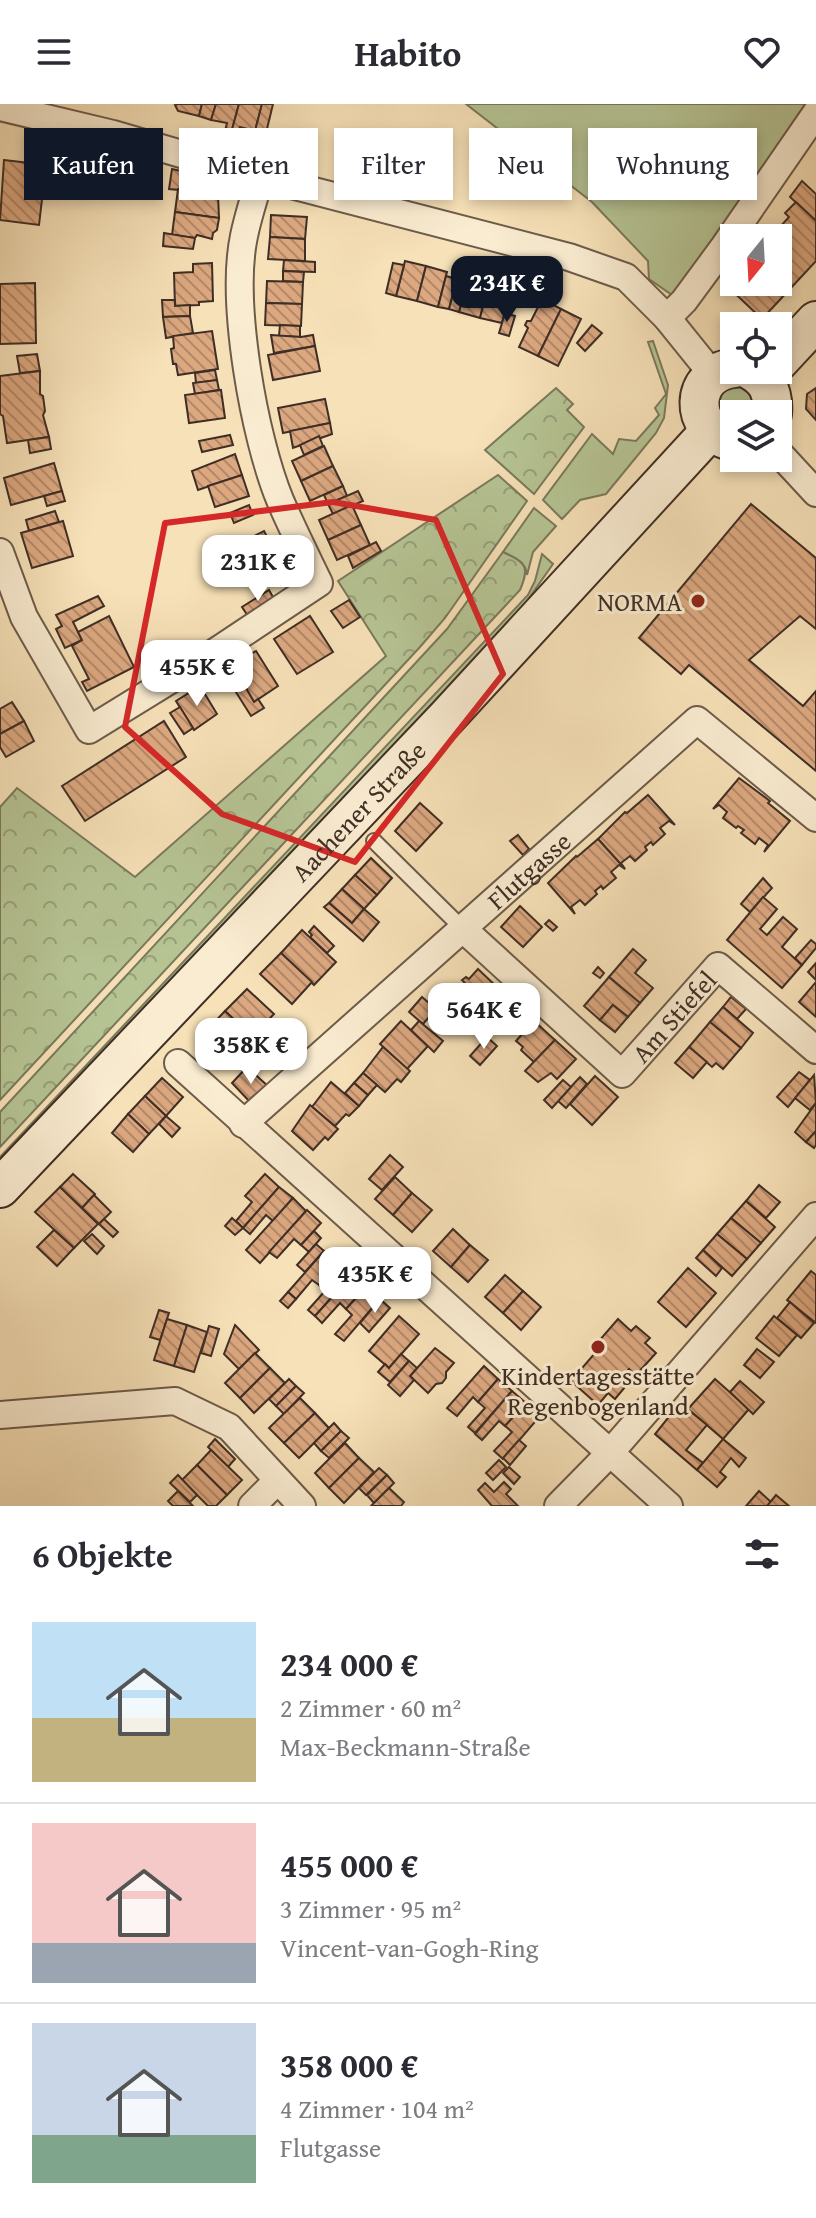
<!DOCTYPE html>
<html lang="de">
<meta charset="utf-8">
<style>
:root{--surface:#fff;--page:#f2f2f3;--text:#2b2b33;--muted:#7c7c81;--line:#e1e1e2;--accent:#111827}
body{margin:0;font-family:"Gentium Book Plus",serif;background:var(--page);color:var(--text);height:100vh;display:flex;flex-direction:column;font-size:30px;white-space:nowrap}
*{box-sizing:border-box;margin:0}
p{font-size:26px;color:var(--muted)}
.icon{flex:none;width:44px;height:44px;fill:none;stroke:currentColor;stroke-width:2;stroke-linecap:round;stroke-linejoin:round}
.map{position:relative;height:1402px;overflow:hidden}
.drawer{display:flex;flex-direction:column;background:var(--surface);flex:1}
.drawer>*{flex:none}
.banner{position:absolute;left:24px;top:24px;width:768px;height:72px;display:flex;gap:16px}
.needle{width:52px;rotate:198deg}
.buttons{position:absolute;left:720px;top:120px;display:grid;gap:16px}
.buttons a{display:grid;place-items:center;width:72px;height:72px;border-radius:0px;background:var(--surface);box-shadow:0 4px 12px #0003;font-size:40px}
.price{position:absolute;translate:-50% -68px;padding:0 18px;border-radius:16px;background:#fff;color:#222;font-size:26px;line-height:52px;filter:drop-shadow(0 2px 4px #0008)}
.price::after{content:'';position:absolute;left:50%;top:48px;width:24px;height:18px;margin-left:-12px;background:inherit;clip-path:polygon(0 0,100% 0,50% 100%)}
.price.selected{background:var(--accent);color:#fff}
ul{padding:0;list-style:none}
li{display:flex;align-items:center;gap:24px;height:200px;padding:0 32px}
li+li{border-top:2px solid var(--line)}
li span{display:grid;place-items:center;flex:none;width:224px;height:160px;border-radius:0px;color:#555}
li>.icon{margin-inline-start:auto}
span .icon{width:96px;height:96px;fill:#fffc;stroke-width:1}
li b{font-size:34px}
h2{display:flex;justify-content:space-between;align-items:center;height:96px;padding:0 32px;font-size:34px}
.pill{padding:0 28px;border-radius:0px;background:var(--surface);box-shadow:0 4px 12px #0003;font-size:28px;line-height:72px}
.pill.selected{background:var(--accent);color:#fff}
header{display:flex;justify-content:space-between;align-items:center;height:104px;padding:0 32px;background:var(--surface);font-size:36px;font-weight:700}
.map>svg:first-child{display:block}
.grass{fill:#b6c494;stroke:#7a795c;stroke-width:2}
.forest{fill:url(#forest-crowns);stroke:#7a795c;stroke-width:2}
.building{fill:url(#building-back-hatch);stroke:#3f2e25;stroke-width:2}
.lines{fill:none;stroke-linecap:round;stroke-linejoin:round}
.service-casing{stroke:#6d5b4a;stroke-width:18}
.minor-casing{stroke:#6d5b4a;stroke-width:30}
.secondary-casing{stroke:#3f2e25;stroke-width:42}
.service{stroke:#faecd1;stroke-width:14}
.minor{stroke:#faecd1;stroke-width:26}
.secondary{stroke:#faecd1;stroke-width:38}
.marked{fill:none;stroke:#d62828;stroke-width:6;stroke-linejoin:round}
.poi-dot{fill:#8f2418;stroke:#faecd1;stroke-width:3}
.labels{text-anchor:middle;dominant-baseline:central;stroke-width:6;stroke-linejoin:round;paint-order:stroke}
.poi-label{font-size:26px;fill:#3f2e25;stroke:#faecd1;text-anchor:end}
.street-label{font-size:26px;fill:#3f2e25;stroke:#faecd1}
</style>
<header><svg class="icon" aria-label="menu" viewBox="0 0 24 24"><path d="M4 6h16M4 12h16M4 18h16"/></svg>Habito<svg class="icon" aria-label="heart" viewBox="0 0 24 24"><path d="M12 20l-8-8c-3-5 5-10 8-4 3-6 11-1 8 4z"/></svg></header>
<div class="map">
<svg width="816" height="1402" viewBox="0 0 816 1402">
<defs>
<pattern id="forest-crowns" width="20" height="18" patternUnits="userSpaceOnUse" patternTransform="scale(2)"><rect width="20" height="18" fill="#b6c494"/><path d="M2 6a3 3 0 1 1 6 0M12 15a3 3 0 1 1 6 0" fill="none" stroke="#95a079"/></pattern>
<pattern id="building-back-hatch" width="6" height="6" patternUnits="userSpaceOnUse" patternTransform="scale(2)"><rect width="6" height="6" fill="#dca880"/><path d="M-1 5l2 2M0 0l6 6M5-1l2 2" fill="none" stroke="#b48969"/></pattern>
</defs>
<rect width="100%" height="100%" fill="#f7e1b8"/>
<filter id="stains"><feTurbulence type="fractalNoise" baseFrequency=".0025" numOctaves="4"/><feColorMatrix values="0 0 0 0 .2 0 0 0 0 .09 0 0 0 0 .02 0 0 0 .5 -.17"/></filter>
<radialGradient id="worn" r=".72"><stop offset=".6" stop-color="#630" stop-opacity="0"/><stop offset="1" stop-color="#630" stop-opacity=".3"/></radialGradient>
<g class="grass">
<polygon points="466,0 809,0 675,193 649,175 648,157 592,98"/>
<polygon points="653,237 668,281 664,314 656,329 606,390 580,396 562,415 543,396 592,330 613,350 619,335 636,337 659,311 655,304 666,290 648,238"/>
<polygon points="726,279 751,284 758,310 734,310 734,329 708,298"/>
<path d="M534,404L556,422L533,448L527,471C526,457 514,454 503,448Z"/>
<polygon points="542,450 553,460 503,531 0,1066 0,1053 528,491 535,477"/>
</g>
<g class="forest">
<polygon points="556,284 573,300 567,306 584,323 534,390 485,346"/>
<polygon points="498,371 527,397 445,514 420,543 0,996 0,703 17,684 135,773 386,552 338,477"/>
<path d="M503,448C526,459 530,462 520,486L0,1043V1008L447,525Z"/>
</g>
<g class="building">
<polygon points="178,0 202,0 199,12 178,7 175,1"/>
<polygon points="202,0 216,0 211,16 199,12"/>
<polygon points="216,0 239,0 230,33 224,31 227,19 211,16"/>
<polygon points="239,0 262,0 255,27 240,23 237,35 230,33"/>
<polygon points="262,0 273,0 266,29 255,27"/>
<polygon points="4,56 46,61 39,121 0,116"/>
<polygon points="172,65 203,72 201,88 169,85"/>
<polygon points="802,77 816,90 816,117 790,93"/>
<polygon points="178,85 203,88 203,91 218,91 219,114 175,108"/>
<polygon points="796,98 816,117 816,157 762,215 726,181 734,172 734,178 778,178 778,134 770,134 789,113 785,109"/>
<polygon points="175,108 219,114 217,126 213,129 212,135 197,131 195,134 172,131"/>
<polygon points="271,111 307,113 305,135 270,133"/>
<polygon points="164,129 195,134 193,145 163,142"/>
<polygon points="270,133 305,135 305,157 268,155"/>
<polygon points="284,156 315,158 315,168 283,167"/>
<polygon points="405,157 426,162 417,197 396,192"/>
<polygon points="212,159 213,197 199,198 199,201 175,202 174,169 193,168 193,160"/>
<polygon points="393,159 404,161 396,192 386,189"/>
<polygon points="426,162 447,168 438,203 417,197"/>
<polygon points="283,167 304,168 303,178 283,177"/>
<polygon points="446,172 457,175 449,205 438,203"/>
<polygon points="468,173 489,179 480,214 459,208"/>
<polygon points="457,175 467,177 459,208 449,205"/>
<polygon points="267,177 303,178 302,200 266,199"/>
<polygon points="35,179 36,239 0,240 0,180"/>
<polygon points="489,179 511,184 502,219 480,214"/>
<polygon points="542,195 561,205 538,252 519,243 528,224 525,221 527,217 531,217"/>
<polygon points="162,196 175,196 175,202 190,201 190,212 163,213"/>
<polygon points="266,199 302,200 301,222 265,221"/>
<polygon points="561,205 581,215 558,262 538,252"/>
<polygon points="505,209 515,212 509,232 499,229"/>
<polygon points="190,212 193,229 166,234 163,213"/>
<polygon points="280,221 300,222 300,233 279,232"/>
<polygon points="592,221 602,229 585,247 577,239"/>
<polygon points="212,227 218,265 178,271 176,260 173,260 171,245 174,244 173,232"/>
<polygon points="271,231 301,233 313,231 315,242 274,249"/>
<polygon points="315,242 320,267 273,276 268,251"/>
<polygon points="37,250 40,267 20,269 17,252"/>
<polygon points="215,266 217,276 196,279 195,269"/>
<polygon points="40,267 40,290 43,292 45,307 43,311 49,333 7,339 3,312 0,310 0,272"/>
<polygon points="217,276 219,286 195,290 193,279"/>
<polygon points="816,284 816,316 806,305 807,290"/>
<polygon points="221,286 225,314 189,319 185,291"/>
<polygon points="325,295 330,319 283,329 278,304"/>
<polygon points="330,319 332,330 293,344 290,327"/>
<polygon points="230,331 233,341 202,348 199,337"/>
<polygon points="319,332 323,342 304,351 300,341"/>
<polygon points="49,333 51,345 30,349 28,336"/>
<polygon points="324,342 333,362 301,377 292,357"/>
<polygon points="235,350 242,371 198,386 192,367"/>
<polygon points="54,359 62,387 11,401 4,374"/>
<polygon points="333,362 343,382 310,397 301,377"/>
<polygon points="242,371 249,392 215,403 208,382"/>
<polygon points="343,382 347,392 328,400 324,391"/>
<polygon points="62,387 65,397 47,402 44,392"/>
<polygon points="358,387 363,397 333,410 328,400"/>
<polygon points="751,400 816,454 816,525 800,512 749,556 803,602 816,587 816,667 689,561 681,570 639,534"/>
<polygon points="249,401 253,411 234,419 230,409"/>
<polygon points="352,401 361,421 328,436 319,416"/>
<polygon points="55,407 59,418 29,427 26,416"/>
<polygon points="63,417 73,452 32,464 21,429"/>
<polygon points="361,421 370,441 337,456 328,436"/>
<polygon points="264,427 274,446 242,462 232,443"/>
<polygon points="376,438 381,447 353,464 348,452"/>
<polygon points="274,446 284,466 251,482 242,462"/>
<polygon points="269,486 274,495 248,512 242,503"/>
<polygon points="98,492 104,502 73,518 82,536 65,544 56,525 62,522 56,511"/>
<polygon points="349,496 360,513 343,524 331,507"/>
<polygon points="109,512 134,563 87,587 82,578 89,575 72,542 82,536 78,528"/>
<polygon points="310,512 333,548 297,570 274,535"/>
<polygon points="256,547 278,582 254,598 232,561"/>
<polygon points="243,579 254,598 258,595 264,604 251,612 234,585"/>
<polygon points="200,582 217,610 194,626 176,597"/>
<polygon points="12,598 24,617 0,630 0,605"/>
<polygon points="180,603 193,624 184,630 170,609"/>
<polygon points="24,617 34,637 6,653 0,643 0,630"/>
<polygon points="164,617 186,653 85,717 62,682"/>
<polygon points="739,674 770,697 768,699 790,717 764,748 768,741 759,734 755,740 741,729 744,726 738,722 736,724 723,714 727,708 719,701 713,705"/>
<polygon points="648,691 675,721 669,717 660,724 665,730 653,741 651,738 645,743 647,746 635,757 630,752 621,759 625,765 598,735 625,708 627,709"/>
<polygon points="420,699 442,719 416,747 395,727"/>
<polygon points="518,731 529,745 523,751 510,737"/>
<polygon points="598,735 625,765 619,761 611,768 616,774 603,785 601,782 595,787 597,790 585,801 580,796 571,803 575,810 548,779 576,752 577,753"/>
<polygon points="371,754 392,774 377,791 355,771"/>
<polygon points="355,771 377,791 364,805 342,785"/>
<polygon points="763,774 772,784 750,808 741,800"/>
<polygon points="342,785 364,805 352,819 329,799"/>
<polygon points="763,793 777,805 760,825 767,831 783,813 797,825 782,843 802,861 782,884 727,836"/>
<polygon points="329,799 352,819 364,805 379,818 363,837 324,803"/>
<polygon points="520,802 542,823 523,843 501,823"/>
<polygon points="549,816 557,823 553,827 545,820"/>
<polygon points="314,822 334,842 327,849 310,833 312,831 309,828"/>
<polygon points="302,826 336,858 314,881 281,849"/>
<polygon points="811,836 816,840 816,844 802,861 795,854"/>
<polygon points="633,845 646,856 635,869 653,884 640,899 609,873"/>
<polygon points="281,849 312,878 292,900 260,870"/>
<polygon points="816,859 816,876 808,868"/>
<polygon points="598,863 604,869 600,874 593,869"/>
<polygon points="478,865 498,884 478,906 464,894 467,891 460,885 465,879 462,876 466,873 469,875"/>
<polygon points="609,873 640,899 628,913 613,901 600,916 584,902"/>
<polygon points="816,878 816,913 799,898"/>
<polygon points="498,884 519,903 501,922 495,916 492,919 478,906"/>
<polygon points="247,885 274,910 252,933 225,907"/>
<polygon points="422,893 436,905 423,920 409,908"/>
<polygon points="731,893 746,905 737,915 723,903"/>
<polygon points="613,901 628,913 615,928 600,916"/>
<polygon points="723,903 753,929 741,944 710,918"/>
<polygon points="225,907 260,940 243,959 209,924"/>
<polygon points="401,917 428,942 407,965 380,940"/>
<polygon points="419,917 443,937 434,948 411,926"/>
<polygon points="534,917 555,936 534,958 521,946 523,943 516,937"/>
<polygon points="710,918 741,944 723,965 716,959 712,963 689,943"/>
<polygon points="487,933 497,942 480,961 470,952"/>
<polygon points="289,936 304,951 289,967 273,953"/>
<polygon points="555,936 576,955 557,975 551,969 538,978 525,967"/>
<polygon points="383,943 410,967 401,978 397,975 385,988 363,969"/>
<polygon points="689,943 707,958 693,974 675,959"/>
<polygon points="247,963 270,984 252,1000 232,979"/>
<polygon points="799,968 810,976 788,1003 777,993"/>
<polygon points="363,969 377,981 368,991 354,979"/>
<polygon points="814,971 816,999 810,1006 795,994"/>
<polygon points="595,972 618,993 592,1021 570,1000"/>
<polygon points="580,973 587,980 566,1004 558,997"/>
<polygon points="162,974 183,993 166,1012 145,992"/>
<polygon points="563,976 571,983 552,1004 544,996"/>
<polygon points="331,978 359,1002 349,1012 346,1010 335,1022 312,1003"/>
<polygon points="354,979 368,991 359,1002 345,989"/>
<polygon points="145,992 166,1012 149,1030 128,1010"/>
<polygon points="816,999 816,1027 806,1038 795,1028"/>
<polygon points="310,1001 338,1025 328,1036 325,1033 313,1046 292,1027"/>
<polygon points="128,1010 149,1030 133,1048 112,1029"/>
<polygon points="166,1012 180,1024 172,1033 159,1020"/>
<polygon points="816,1027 816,1041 814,1044 806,1038"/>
<polygon points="390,1051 403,1063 382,1086 369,1075"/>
<polygon points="73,1070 95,1090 82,1104 60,1083"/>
<polygon points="265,1070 279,1083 243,1124 236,1117 252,1098 245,1092"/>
<polygon points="395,1073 412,1089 393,1111 375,1095"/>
<polygon points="759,1081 780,1098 766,1114 746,1097"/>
<polygon points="60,1083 98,1120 74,1144 35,1108"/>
<polygon points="279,1083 293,1094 273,1117 266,1111 250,1130 243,1124"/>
<polygon points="412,1089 432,1106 412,1128 393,1111"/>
<polygon points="94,1091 111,1108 99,1120 82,1104"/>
<polygon points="293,1094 306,1107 260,1159 246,1146"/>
<polygon points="746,1097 775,1123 761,1139 731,1114"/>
<polygon points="307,1106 321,1119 301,1141 294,1135 277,1154 269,1148"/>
<polygon points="232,1114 243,1124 235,1131 225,1122"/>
<polygon points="731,1114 761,1139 747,1155 717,1130"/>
<polygon points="104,1115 118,1128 113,1133 99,1120"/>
<polygon points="453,1125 470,1141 451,1163 433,1147"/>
<polygon points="54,1126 74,1144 57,1162 37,1143"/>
<polygon points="314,1127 321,1134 309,1148 301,1141"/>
<polygon points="92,1130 104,1142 97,1150 84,1137"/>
<polygon points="717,1130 747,1155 732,1172 703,1146"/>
<polygon points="316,1140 324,1147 305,1168 297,1161"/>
<polygon points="470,1141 488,1156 468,1178 451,1163"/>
<polygon points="703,1146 722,1164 716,1172 696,1154"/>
<polygon points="324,1147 338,1159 319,1181 312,1176 296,1195 288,1188"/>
<polygon points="338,1159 352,1171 315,1212 308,1206 325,1187 319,1181"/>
<polygon points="688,1164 716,1189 686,1223 658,1198"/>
<polygon points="811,1167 816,1171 816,1219 787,1196"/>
<polygon points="352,1171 366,1183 346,1205 340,1199 322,1219 315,1212"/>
<polygon points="505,1171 523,1187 503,1209 485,1193"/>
<polygon points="366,1183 380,1195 344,1237 335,1230 352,1211 346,1205"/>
<polygon points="523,1187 541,1203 521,1226 503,1209"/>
<polygon points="288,1188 296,1195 288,1204 280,1197"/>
<polygon points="380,1195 390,1204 369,1228 360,1219"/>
<polygon points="790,1198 814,1219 801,1234 777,1214"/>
<polygon points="159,1206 169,1209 160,1236 150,1233"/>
<polygon points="399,1212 419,1230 389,1264 369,1247"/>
<polygon points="774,1212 797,1231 779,1252 756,1234"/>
<polygon points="167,1215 187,1221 174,1262 154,1256"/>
<polygon points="618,1215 631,1227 636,1222 650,1234 645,1239 656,1249 636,1271 629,1265 619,1277 625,1283 615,1295 608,1289 598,1301 571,1277 602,1241 598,1238"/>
<polygon points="187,1221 207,1228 194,1268 174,1262"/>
<polygon points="235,1221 259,1246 239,1265 224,1250"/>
<polygon points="209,1222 219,1225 211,1252 201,1249"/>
<polygon points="435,1244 454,1259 446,1268 446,1274 442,1279 436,1280 428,1289 410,1272"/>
<polygon points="757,1245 774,1258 760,1274 744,1261"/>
<polygon points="255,1249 270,1264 240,1294 225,1279"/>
<polygon points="401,1250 409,1257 390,1278 378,1268 385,1260 389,1264"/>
<polygon points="409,1257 417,1264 410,1272 414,1276 400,1292 388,1281"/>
<polygon points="484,1262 498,1275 478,1298 473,1293 457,1312 447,1304"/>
<polygon points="270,1264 285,1279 254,1309 240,1294"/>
<polygon points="289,1275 296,1282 276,1302 269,1295"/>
<polygon points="498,1275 512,1287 475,1329 468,1323 485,1304 478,1298"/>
<polygon points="715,1275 749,1305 723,1335 688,1305"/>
<polygon points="740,1277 764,1298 753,1310 730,1288"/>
<polygon points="296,1282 304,1289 284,1310 276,1302"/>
<polygon points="512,1287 526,1299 505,1322 499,1317 482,1336 475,1330"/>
<polygon points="300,1294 315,1309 284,1339 269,1324"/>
<polygon points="526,1299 540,1312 503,1355 494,1347 512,1328 505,1322"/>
<polygon points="680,1299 707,1321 686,1346 703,1359 697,1366 655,1330"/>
<polygon points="315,1309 329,1324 299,1354 284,1339"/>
<polygon points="334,1319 341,1327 321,1347 314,1339"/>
<polygon points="341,1327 349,1334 329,1354 321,1347"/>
<polygon points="215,1335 235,1355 228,1363 208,1343"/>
<polygon points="723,1335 746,1354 739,1363 731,1354 720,1368 726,1373 717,1383 697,1366"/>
<polygon points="519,1336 526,1342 510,1361 503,1354"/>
<polygon points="345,1339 359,1354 329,1384 315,1369"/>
<polygon points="211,1346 242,1376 227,1391 197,1361"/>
<polygon points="359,1354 374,1368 344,1399 329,1384"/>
<polygon points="499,1356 506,1363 493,1376 486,1369"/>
<polygon points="197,1361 227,1391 216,1402 208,1402 182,1376"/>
<polygon points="509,1363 520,1373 514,1380 503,1369"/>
<polygon points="379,1364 387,1371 366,1391 359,1384"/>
<polygon points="178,1371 197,1391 190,1398 170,1379"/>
<polygon points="387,1371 394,1379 374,1399 367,1391"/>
<polygon points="504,1378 511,1385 506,1390 518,1402 492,1402 478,1386 485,1379 494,1388"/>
<polygon points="389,1384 404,1398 401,1402 371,1402"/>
<polygon points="178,1387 193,1402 173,1402 168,1397"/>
<polygon points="759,1387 771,1398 767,1402 746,1402"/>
<polygon points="776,1391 789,1402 767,1402"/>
</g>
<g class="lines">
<g class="service-casing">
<polyline id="service" points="374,737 462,824"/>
</g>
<g class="minor-casing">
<g id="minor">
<polyline points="0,3 113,30 260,73 569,153 626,173 667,214 713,271"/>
<polyline points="667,214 684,197 723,144 816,9"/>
<polyline points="778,348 816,389"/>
<path d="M0,448L24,513L89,626L206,554L319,479C306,452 292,424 280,396C254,333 230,198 244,132C248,112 255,92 260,73"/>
<path id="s1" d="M462,824L622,970L718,862L816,946"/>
<polyline points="178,959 669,1402"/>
<path id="s2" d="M243,1020L697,616L816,714"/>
<polyline points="0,1311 175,1297 229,1323 302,1402"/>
<polyline points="252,1402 277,1377"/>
<polyline points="558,1402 609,1350 816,1112"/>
</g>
</g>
<g class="secondary-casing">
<g id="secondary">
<polyline points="778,258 816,217"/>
<path d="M750,266C768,276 774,289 772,310"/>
<path d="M731,337C688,326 689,269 734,264"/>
<path id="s3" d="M0,1084L447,613L710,327"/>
</g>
</g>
<use href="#service" class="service"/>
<use href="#minor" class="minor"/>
<use href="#secondary" class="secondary"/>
</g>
<path class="marked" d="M333,398L436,416L503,570L355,758L222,710L125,623L165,419Z"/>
<g class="poi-dot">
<circle cx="698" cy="497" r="8"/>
<circle cx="598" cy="1243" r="8"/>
</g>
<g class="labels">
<g class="poi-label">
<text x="682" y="497">NORMA</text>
<text x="598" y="1271" text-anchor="middle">Kindertagesstätte<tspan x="598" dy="30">Regenbogenland</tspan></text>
</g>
<g class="street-label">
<text stroke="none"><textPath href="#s3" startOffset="520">Aachener Straße</textPath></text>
<text stroke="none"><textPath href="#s2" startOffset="382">Flutgasse</textPath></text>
<text stroke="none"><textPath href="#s1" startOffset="294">Am Stiefel</textPath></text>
</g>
</g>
<rect width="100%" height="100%" filter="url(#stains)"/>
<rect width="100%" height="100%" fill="url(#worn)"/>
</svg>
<div class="buttons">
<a><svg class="needle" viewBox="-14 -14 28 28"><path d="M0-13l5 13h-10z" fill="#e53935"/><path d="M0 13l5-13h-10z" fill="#7c7c81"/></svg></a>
<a><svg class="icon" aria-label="locate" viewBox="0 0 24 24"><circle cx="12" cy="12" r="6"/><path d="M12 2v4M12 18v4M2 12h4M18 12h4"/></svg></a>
<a><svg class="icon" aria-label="layers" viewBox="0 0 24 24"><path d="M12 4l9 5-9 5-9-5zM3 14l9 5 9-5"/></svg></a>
</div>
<b class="price selected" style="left:507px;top:220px">234K €</b>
<b class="price" style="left:258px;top:499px">231K €</b>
<b class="price" style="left:197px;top:604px">455K €</b>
<b class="price" style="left:484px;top:947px">564K €</b>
<b class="price" style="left:251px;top:982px">358K €</b>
<b class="price" style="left:375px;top:1211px">435K €</b>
<div class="banner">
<a class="pill selected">Kaufen</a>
<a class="pill">Mieten</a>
<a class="pill">Filter</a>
<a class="pill">Neu</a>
<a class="pill">Wohnung</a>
</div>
</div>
<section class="drawer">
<h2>6 Objekte<svg class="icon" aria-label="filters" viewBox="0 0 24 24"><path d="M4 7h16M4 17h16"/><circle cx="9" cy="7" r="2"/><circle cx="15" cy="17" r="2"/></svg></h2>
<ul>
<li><span style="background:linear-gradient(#bfe0f5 60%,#c2b280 0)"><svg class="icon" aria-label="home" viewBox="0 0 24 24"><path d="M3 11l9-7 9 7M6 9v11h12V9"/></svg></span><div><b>234 000 €</b><p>2 Zimmer · 60 m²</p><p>Max-Beckmann-Straße</p></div></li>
<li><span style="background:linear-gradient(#f6c9c9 75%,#9aa5b1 0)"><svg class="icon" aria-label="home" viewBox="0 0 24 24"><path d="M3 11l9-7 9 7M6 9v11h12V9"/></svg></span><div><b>455 000 €</b><p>3 Zimmer · 95 m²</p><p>Vincent-van-Gogh-Ring</p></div></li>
<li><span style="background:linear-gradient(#c9d6e8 70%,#7fa58c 0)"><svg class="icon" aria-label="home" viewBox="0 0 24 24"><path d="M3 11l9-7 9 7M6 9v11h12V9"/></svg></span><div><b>358 000 €</b><p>4 Zimmer · 104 m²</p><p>Flutgasse</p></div></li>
</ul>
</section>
